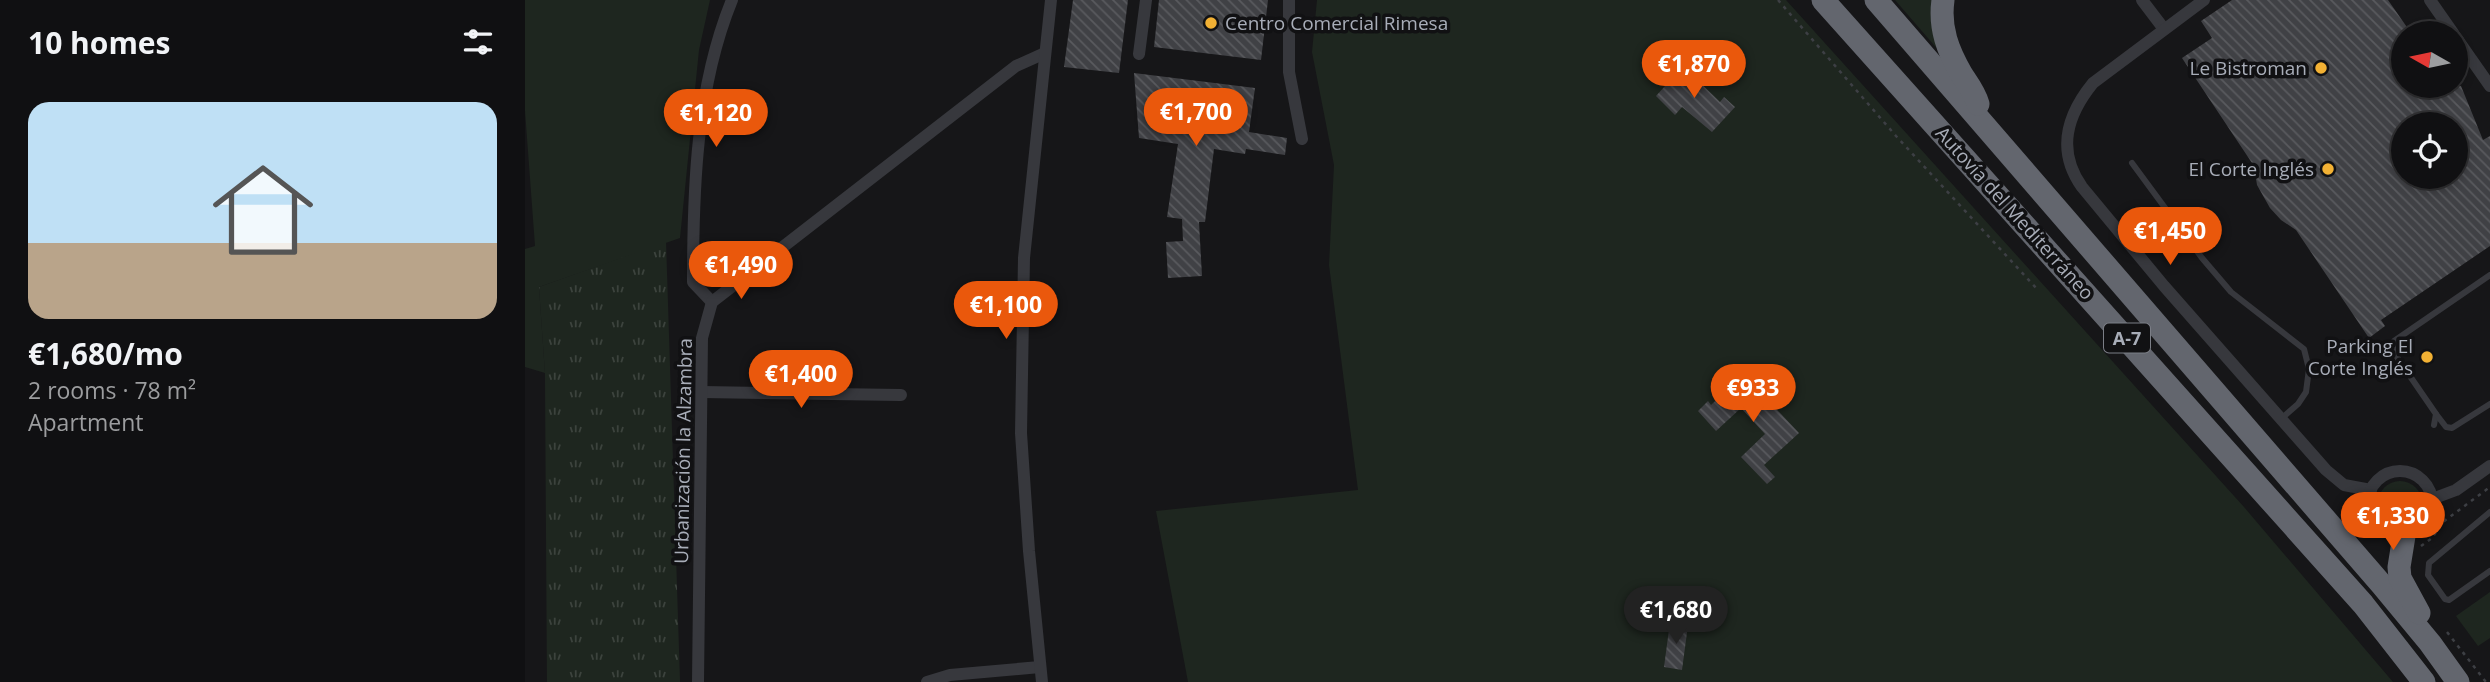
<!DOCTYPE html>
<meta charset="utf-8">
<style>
:root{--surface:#101012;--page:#19191b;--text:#f1f3f6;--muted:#9c9d9f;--line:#303032;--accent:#ea580c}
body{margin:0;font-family:"Open Sans",sans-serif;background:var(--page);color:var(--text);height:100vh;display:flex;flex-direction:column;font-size:26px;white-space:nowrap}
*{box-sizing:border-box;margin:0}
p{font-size:23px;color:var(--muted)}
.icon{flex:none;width:38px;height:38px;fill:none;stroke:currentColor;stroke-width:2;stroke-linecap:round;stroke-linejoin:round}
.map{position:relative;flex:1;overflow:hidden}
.panel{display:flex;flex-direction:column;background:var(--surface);width:525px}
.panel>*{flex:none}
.needle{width:46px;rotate:279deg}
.controls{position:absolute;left:1866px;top:21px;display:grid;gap:14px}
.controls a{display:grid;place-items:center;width:77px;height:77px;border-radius:50%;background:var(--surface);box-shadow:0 4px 10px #0003,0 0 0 2px var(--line);font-size:35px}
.price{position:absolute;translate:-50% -60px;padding:0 16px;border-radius:24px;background:var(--accent);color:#fff;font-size:23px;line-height:46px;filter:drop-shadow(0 2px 4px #0008)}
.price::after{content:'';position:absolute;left:50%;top:42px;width:21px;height:16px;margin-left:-10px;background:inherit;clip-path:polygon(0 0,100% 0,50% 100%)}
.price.current{background:#222;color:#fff}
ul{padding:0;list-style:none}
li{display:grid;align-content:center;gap:14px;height:371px;padding:0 28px}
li+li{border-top:2px solid var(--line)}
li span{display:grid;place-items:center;height:217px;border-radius:21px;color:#555}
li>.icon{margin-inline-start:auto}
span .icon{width:126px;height:126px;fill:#fffc;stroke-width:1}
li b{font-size:30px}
h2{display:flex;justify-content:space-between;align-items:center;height:84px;padding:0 28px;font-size:30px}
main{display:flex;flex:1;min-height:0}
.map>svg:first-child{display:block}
.grass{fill:#1e261f}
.park{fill:url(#park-tufts)}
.building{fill:url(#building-back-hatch);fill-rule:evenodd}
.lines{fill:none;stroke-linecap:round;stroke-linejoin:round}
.path{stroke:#3d3f44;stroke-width:2.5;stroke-dasharray:3.5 5;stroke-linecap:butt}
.lane{stroke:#37383d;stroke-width:6}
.street{stroke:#37383d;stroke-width:12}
.highway{stroke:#63666e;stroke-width:23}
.poi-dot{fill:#f2b134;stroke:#111113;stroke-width:2.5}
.labels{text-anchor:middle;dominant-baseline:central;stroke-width:7;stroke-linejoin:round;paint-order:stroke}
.shield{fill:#111113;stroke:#7b7e86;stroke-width:2}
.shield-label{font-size:18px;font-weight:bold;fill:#a8adb8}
.poi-label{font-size:19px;fill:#a8adb8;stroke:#111113;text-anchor:end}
.street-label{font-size:19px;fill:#a8adb8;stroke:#111113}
</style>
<main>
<section class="panel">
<h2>10 homes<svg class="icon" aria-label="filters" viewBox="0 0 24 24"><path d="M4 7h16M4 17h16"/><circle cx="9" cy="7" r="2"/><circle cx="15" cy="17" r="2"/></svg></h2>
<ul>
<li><span style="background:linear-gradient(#bfe0f5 65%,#b9a48a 0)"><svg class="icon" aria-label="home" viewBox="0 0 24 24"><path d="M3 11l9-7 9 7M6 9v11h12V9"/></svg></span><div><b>€1,680/mo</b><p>2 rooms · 78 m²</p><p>Apartment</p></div></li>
</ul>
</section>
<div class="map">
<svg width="1965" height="682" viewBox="0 0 1965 682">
<defs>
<pattern id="park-tufts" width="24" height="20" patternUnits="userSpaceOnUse" patternTransform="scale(1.75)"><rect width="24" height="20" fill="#1e261f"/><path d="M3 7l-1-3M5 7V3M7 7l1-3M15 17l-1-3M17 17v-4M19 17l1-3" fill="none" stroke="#3c433d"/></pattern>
<pattern id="building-back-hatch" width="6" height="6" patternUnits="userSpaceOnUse" patternTransform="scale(1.75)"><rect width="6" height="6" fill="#404145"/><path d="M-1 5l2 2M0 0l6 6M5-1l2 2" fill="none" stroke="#595a5e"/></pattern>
</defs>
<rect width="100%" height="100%" fill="#161618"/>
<g class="grass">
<polygon points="0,0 185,0 174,50 155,238 14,287 20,373 0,367 0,249 10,246 0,111"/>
<polygon points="792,0 1261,0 1719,507 1868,682 663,682 631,511 833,490 804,265 809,165 787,52"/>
<polygon points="1370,0 1413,0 1415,52"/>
<circle cx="1875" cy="503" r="22"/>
<polygon points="1965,592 1965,638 1953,646 1931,616"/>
</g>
<polygon class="park" points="141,242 155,682 22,682 20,373 14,287"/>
<g class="building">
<polygon points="548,0 603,0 594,73 539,67"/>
<polygon points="634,0 743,0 736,60 629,47"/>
<path d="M1707,0H1863L1886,33H1878V86H1936L1958,140L1965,136V246L1856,320L1860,326L1844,338L1771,230L1756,220L1745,208L1732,185L1729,166L1657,58L1687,38L1676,21ZM1878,124H1930V177H1878Z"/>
<polygon points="1158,66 1195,102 1199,97 1210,107 1187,132 1157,107 1150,115 1131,96"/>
<polygon points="609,73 730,88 724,132 762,138 760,155 721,149 720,154 689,149 680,222 674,222 677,276 643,278 641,242 658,241 657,219 642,217 653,144 614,138"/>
<polygon points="1212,380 1223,392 1232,383 1243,395 1240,397 1274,433 1239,465 1250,477 1242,484 1216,457 1240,434 1216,408 1191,431 1173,411 1183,401 1186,405"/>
<polygon points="1145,622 1163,625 1157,670 1139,667"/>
</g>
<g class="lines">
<g class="path">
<polyline points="1253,0 1371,136 1512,289"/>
<polyline points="1896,546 1907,538 1918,522 1965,487"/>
<polyline points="1922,632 1961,682"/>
</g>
<g class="lane">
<polyline points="1607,163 1677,258 1706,292 1779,349 1784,369 1781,392 1773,404 1756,419"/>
<polyline points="1866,363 1878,366 1911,414 1909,425"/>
<polyline points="1878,366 1868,351 1869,341 1965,275"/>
<polyline points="1911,414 1921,427 1927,428 1965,404"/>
<polyline points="1965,512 1904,563 1903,575 1920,599 1924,600 1965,571"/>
</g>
<g class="street">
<polyline points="764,0 764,72 777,139"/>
<polyline points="1617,0 1639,29"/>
<path d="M1679,0L1568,83C1542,115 1531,150 1557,187L1639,286L1801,470L1819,485L1846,490"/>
<polyline points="1905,0 1928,33"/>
<polyline points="1930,36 1965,86"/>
<polyline points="614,54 621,0"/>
<path d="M187,302L168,282C168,189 171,88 207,0"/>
<polyline points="177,392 376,395"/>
<circle cx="1875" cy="503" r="32"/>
<polyline points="1907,499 1931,490 1965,466"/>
<polyline points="173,682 177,338 187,302 491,66 520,53"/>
<polyline points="402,682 425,675 515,667"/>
<polyline points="517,682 504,551 496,433 499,258 526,0"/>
</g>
<g class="highway">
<polyline points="1298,0 1838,604 1899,682"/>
<polyline points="1351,0 1857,585 1905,643 1933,682"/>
<path d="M1418,0C1414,28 1423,51 1437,75C1443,84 1450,93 1453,104"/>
<polyline points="1879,536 1874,567 1875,578 1894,613"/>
</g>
</g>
<g class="poi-dot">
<circle cx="686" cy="23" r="7"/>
<circle cx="1796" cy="68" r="7"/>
<circle cx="1803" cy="169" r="7"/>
<circle cx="1902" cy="357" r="7"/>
</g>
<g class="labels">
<rect class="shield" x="1579" y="323.5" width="46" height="29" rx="5"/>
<g class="shield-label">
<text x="1602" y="338">A-7</text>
</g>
<g class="poi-label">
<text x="700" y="23" text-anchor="start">Centro Comercial Rimesa</text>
<text x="1782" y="68">Le Bistroman</text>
<text x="1789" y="169">El Corte Inglés</text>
<text x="1888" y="346">Parking El<tspan x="1888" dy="22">Corte Inglés</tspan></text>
</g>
<g class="street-label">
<text transform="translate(1490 213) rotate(48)">Autovía del Mediterráneo</text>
<text transform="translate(158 451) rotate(-89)">Urbanización la Alzambra</text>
</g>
</g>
</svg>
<div class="controls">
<a><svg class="needle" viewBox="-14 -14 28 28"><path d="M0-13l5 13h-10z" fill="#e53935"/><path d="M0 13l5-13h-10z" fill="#9c9d9f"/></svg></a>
<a><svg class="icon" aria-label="locate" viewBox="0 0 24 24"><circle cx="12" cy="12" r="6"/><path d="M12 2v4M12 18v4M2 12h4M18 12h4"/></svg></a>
</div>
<b class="price" style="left:1169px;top:100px">€1,870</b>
<b class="price" style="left:671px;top:148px">€1,700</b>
<b class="price" style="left:191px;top:149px">€1,120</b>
<b class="price" style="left:1645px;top:267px">€1,450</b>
<b class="price" style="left:216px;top:301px">€1,490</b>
<b class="price" style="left:481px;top:341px">€1,100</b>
<b class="price" style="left:276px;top:410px">€1,400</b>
<b class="price" style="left:1228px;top:424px">€933</b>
<b class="price" style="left:1868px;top:552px">€1,330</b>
<b class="price current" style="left:1151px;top:646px">€1,680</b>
</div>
</main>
